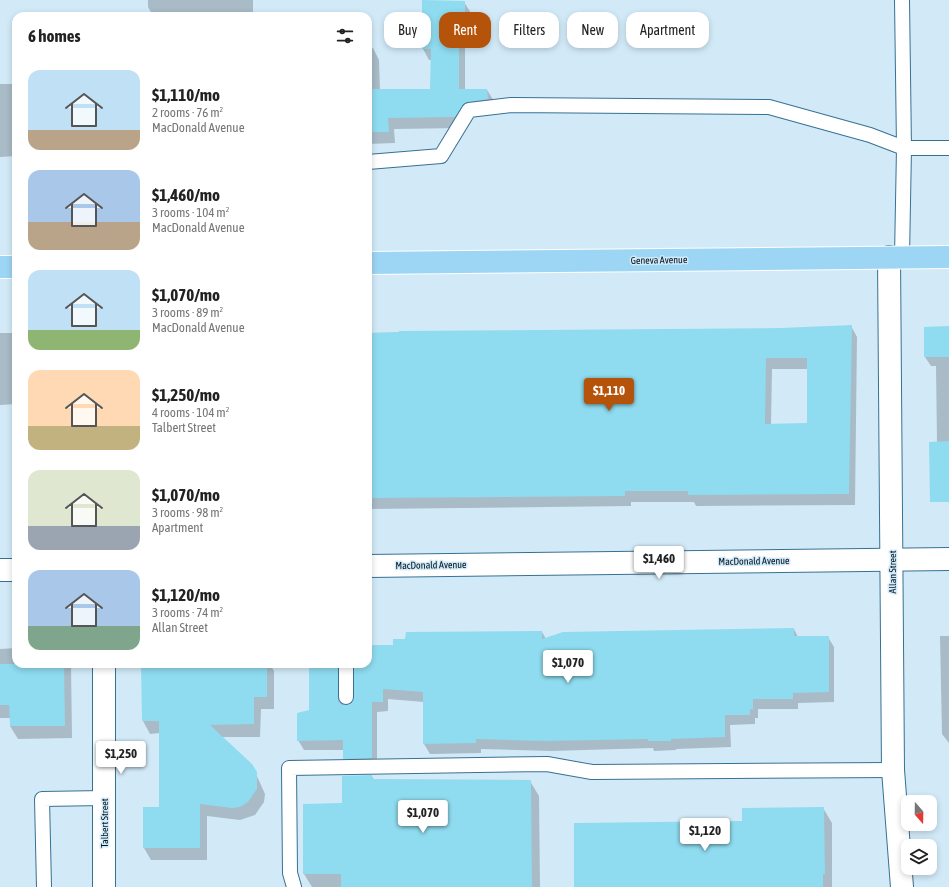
<!DOCTYPE html>
<meta charset="utf-8">
<style>
:root{--surface:#fff;--page:#f2f2f2;--text:#222;--muted:#767676;--accent:#b45309}
body{margin:0;font-family:"Asap Condensed",sans-serif;background:var(--page);color:var(--text);height:100vh;display:flex;flex-direction:column;font-size:15px;white-space:nowrap}
*{box-sizing:border-box;margin:0}
p{font-size:13px;color:var(--muted)}
.icon{flex:none;width:22px;height:22px;fill:none;stroke:currentColor;stroke-width:2;stroke-linecap:round;stroke-linejoin:round}
.map{position:relative;flex:1;overflow:hidden}
.drawer{position:absolute;left:12px;top:12px;width:360px;height:656px;display:flex;flex-direction:column;background:var(--surface);border-radius:12px;box-shadow:0 2px 6px #0003}
.drawer>*{flex:none}
.banner{position:absolute;left:384px;top:12px;width:380px;height:36px;display:flex;gap:8px}
.needle{width:26px;rotate:160deg}
.fabs{position:absolute;left:901px;top:795px;display:grid;gap:8px}
.fabs a{display:grid;place-items:center;width:36px;height:36px;border-radius:8px;background:var(--surface);box-shadow:0 2px 6px #0003;font-size:20px}
.price{position:absolute;translate:-50% -34px;padding:0 9px;border-radius:4px;background:#fff;color:#222;font-size:13px;line-height:26px;filter:drop-shadow(0 1px 2px #0008)}
.price::after{content:'';position:absolute;left:50%;top:24px;width:12px;height:9px;margin-left:-6px;background:inherit;clip-path:polygon(0 0,100% 0,50% 100%)}
.price.on{background:var(--accent);color:#fff}
ul{padding:0;list-style:none}
li{display:flex;align-items:center;gap:12px;height:100px;padding:0 16px}
li span{display:grid;place-items:center;flex:none;width:112px;height:80px;border-radius:12px;color:#555}
li>.icon{margin-inline-start:auto}
span .icon{width:48px;height:48px;fill:#fffc;stroke-width:1}
li b{font-size:17px}
h2{display:flex;justify-content:space-between;align-items:center;height:48px;padding:0 16px;font-size:17px}
.pill{padding:0 14px;border-radius:12px;background:var(--surface);box-shadow:0 2px 6px #0003;font-size:14px;line-height:36px}
.pill.on{background:var(--accent);color:#fff}
.map>svg:first-child{display:block}
.shadow{fill:#0003;fill-rule:evenodd}
.building{fill:#8fdbef;fill-rule:evenodd}
.lines{fill:none;stroke-linecap:round;stroke-linejoin:round}
.service-casing{stroke:#377192;stroke-width:16}
.minor-casing{stroke:#377192;stroke-width:24}
.primary-casing{stroke:#fff;stroke-width:24}
.service{stroke:#fff;stroke-width:14}
.minor{stroke:#fff;stroke-width:22}
.primary{stroke:#9dd6f5;stroke-width:22}
.labels{text-anchor:middle;dominant-baseline:central;stroke-width:3;stroke-linejoin:round;paint-order:stroke}
.street-label{font-size:10px;fill:#001421;stroke:#d2eaf8}
</style>
<div class="map">
<svg width="949" height="887" viewBox="0 0 949 887">
<rect width="100%" height="100%" fill="#d2eaf8"/>
<g class="shadow">
<polygon points="148,0 253,0 253,16 153,16 148,7"/>
<polygon points="464,2 471,13 471,32 465,32 465,90 487,90 494,101 471,114 461,128 394,129 395,143 368,144 368,48 373,48 379,60 380,90 431,90 431,60 429,60 423,49"/>
<polygon points="0,84 13,84 16,89 16,156 0,157"/>
<path d="M851,326L857,337L855,505L696,506L694,502H631V506L368,509V333L781,329ZM772,369H808V424L771,425Z"/>
<polygon points="949,328 949,502 936,502 931,493 937,442 936,366 931,366 925,357"/>
<polygon points="0,333 16,333 16,404 0,405"/>
<path d="M794,629L798,637H828L834,647V702L798,703V709H758V718H755V724L730,725L731,747L676,749V750L654,751L653,748L551,751L481,749V753L430,754L424,744V702L388,699V711L377,712V768H349L344,758V750H304L298,740L310,711V664H368V646H394L542,632L546,639ZM352,665L355,666V698L351,705L343,706L344,670Z"/>
<polygon points="940,636 949,636 949,743 942,734"/>
<polygon points="16,648 16,664 71,664 72,738 18,739 10,726 10,718 0,718 0,649"/>
<polygon points="142,664 270,664 274,671 274,709 261,709 260,737 221,737 252,765 265,794 264,802 255,815 240,820 207,816 207,860 151,860 144,848 160,808 160,733 150,734 143,721"/>
<polygon points="372,776 374,780 530,781 539,796 540,887 312,887 304,874 343,804"/>
<polygon points="823,808 832,823 832,887 575,887 743,822"/>
</g>
<g class="building">
<polygon points="422,0 465,1 465,21 459,21 459,89 487,89 488,99 465,103 455,117 388,118 389,132 368,132 368,89 430,89 431,49 422,49"/>
<path d="M852,325L849,494L688,495V491H625V496L368,498V333L399,332V331L781,328ZM766,358H807V423L765,424Z"/>
<polygon points="949,326 949,357 924,357 924,327"/>
<polygon points="949,441 949,502 930,502 929,442"/>
<polygon points="794,628 794,636 829,636 829,692 793,693 793,699 753,699 753,709 750,709 750,715 725,715 725,737 671,739 671,741 648,741 648,739 545,741 476,739 476,743 423,744 423,692 383,689 383,702 372,702 372,758 343,759 343,740 297,741 297,713 309,710 309,664 338,664 338,701 342,705 350,705 354,697 354,664 368,664 368,645 393,645 393,639 405,639 406,632 542,631 542,639 563,632"/>
<polygon points="0,664 64,664 65,726 10,726 9,705 0,705"/>
<polygon points="141,664 267,664 267,697 254,697 254,724 210,725 252,764 257,772 257,789 248,802 240,807 232,808 200,804 200,848 143,848 143,807 159,807 159,721 142,721"/>
<polygon points="372,775 372,779 531,780 532,887 341,887 341,874 303,874 303,804 342,803 342,776"/>
<polygon points="824,807 825,874 823,874 823,887 574,887 574,823 742,821 742,808"/>
</g>
<g class="lines">
<g class="service-casing">
<g id="service">
<polyline points="902,0 904,148 949,148"/>
<polyline points="368,162 441,156 469,110 511,105 769,107 870,135 904,148 902,257"/>
<polyline points="346,697 346,664"/>
<polyline points="44,887 42,799 104,798"/>
<polyline points="294,887 290,873 289,768 547,764 592,772 893,770"/>
</g>
</g>
<g class="minor-casing">
<g id="minor">
<polyline points="889,257 893,770 902,887"/>
<polyline points="368,566 949,559"/>
<polyline points="0,570 16,570"/>
<polyline points="104,664 104,887"/>
</g>
</g>
<g class="primary-casing">
<g id="primary">
<polyline points="368,263 949,257"/>
<polyline points="0,267 16,267"/>
</g>
</g>
<use href="#service" class="service"/>
<use href="#minor" class="minor"/>
<use href="#primary" class="primary"/>
</g>
<g class="labels">
<g class="street-label">
<text transform="translate(659 260) rotate(-1)">Geneva Avenue</text>
<text transform="translate(754 561) rotate(-1)">MacDonald Avenue</text>
<text transform="translate(431 565) rotate(-1)">MacDonald Avenue</text>
<text transform="translate(892 572) rotate(-90)">Allan Street</text>
<text transform="translate(104 823) rotate(-90)">Talbert Street</text>
</g>
</g>
</svg>
<div class="fabs">
<a><svg class="needle" viewBox="-14 -14 28 28"><path d="M0-13l5 13h-10z" fill="#e53935"/><path d="M0 13l5-13h-10z" fill="#767676"/></svg></a>
<a><svg class="icon" aria-label="layers" viewBox="0 0 24 24"><path d="M12 4l9 5-9 5-9-5zM3 14l9 5 9-5"/></svg></a>
</div>
<b class="price on" style="left:609px;top:412px">$1,110</b>
<b class="price" style="left:659px;top:580px">$1,460</b>
<b class="price" style="left:568px;top:684px">$1,070</b>
<b class="price" style="left:121px;top:775px">$1,250</b>
<b class="price" style="left:423px;top:834px">$1,070</b>
<b class="price" style="left:705px;top:852px">$1,120</b>
<div class="banner">
<a class="pill">Buy</a>
<a class="pill on">Rent</a>
<a class="pill">Filters</a>
<a class="pill">New</a>
<a class="pill">Apartment</a>
</div>
<section class="drawer">
<h2>6 homes<svg class="icon" aria-label="filters" viewBox="0 0 24 24"><path d="M4 7h16M4 17h16"/><circle cx="9" cy="7" r="2"/><circle cx="15" cy="17" r="2"/></svg></h2>
<ul>
<li><span style="background:linear-gradient(#bfe0f5 75%,#b9a48a 0)"><svg class="icon" aria-label="home" viewBox="0 0 24 24"><path d="M3 11l9-7 9 7M6 9v11h12V9"/></svg></span><div><b>$1,110/mo</b><p>2 rooms · 76 m²</p><p>MacDonald Avenue</p></div></li>
<li><span style="background:linear-gradient(#a9c7e8 65%,#b9a48a 0)"><svg class="icon" aria-label="home" viewBox="0 0 24 24"><path d="M3 11l9-7 9 7M6 9v11h12V9"/></svg></span><div><b>$1,460/mo</b><p>3 rooms · 104 m²</p><p>MacDonald Avenue</p></div></li>
<li><span style="background:linear-gradient(#bfe0f5 75%,#8fb573 0)"><svg class="icon" aria-label="home" viewBox="0 0 24 24"><path d="M3 11l9-7 9 7M6 9v11h12V9"/></svg></span><div><b>$1,070/mo</b><p>3 rooms · 89 m²</p><p>MacDonald Avenue</p></div></li>
<li><span style="background:linear-gradient(#ffd9b3 70%,#c2b280 0)"><svg class="icon" aria-label="home" viewBox="0 0 24 24"><path d="M3 11l9-7 9 7M6 9v11h12V9"/></svg></span><div><b>$1,250/mo</b><p>4 rooms · 104 m²</p><p>Talbert Street</p></div></li>
<li><span style="background:linear-gradient(#dfe7d0 70%,#9aa5b1 0)"><svg class="icon" aria-label="home" viewBox="0 0 24 24"><path d="M3 11l9-7 9 7M6 9v11h12V9"/></svg></span><div><b>$1,070/mo</b><p>3 rooms · 98 m²</p><p>Apartment</p></div></li>
<li><span style="background:linear-gradient(#a9c7e8 70%,#7fa58c 0)"><svg class="icon" aria-label="home" viewBox="0 0 24 24"><path d="M3 11l9-7 9 7M6 9v11h12V9"/></svg></span><div><b>$1,120/mo</b><p>3 rooms · 74 m²</p><p>Allan Street</p></div></li>
</ul>
</section>
</div>
